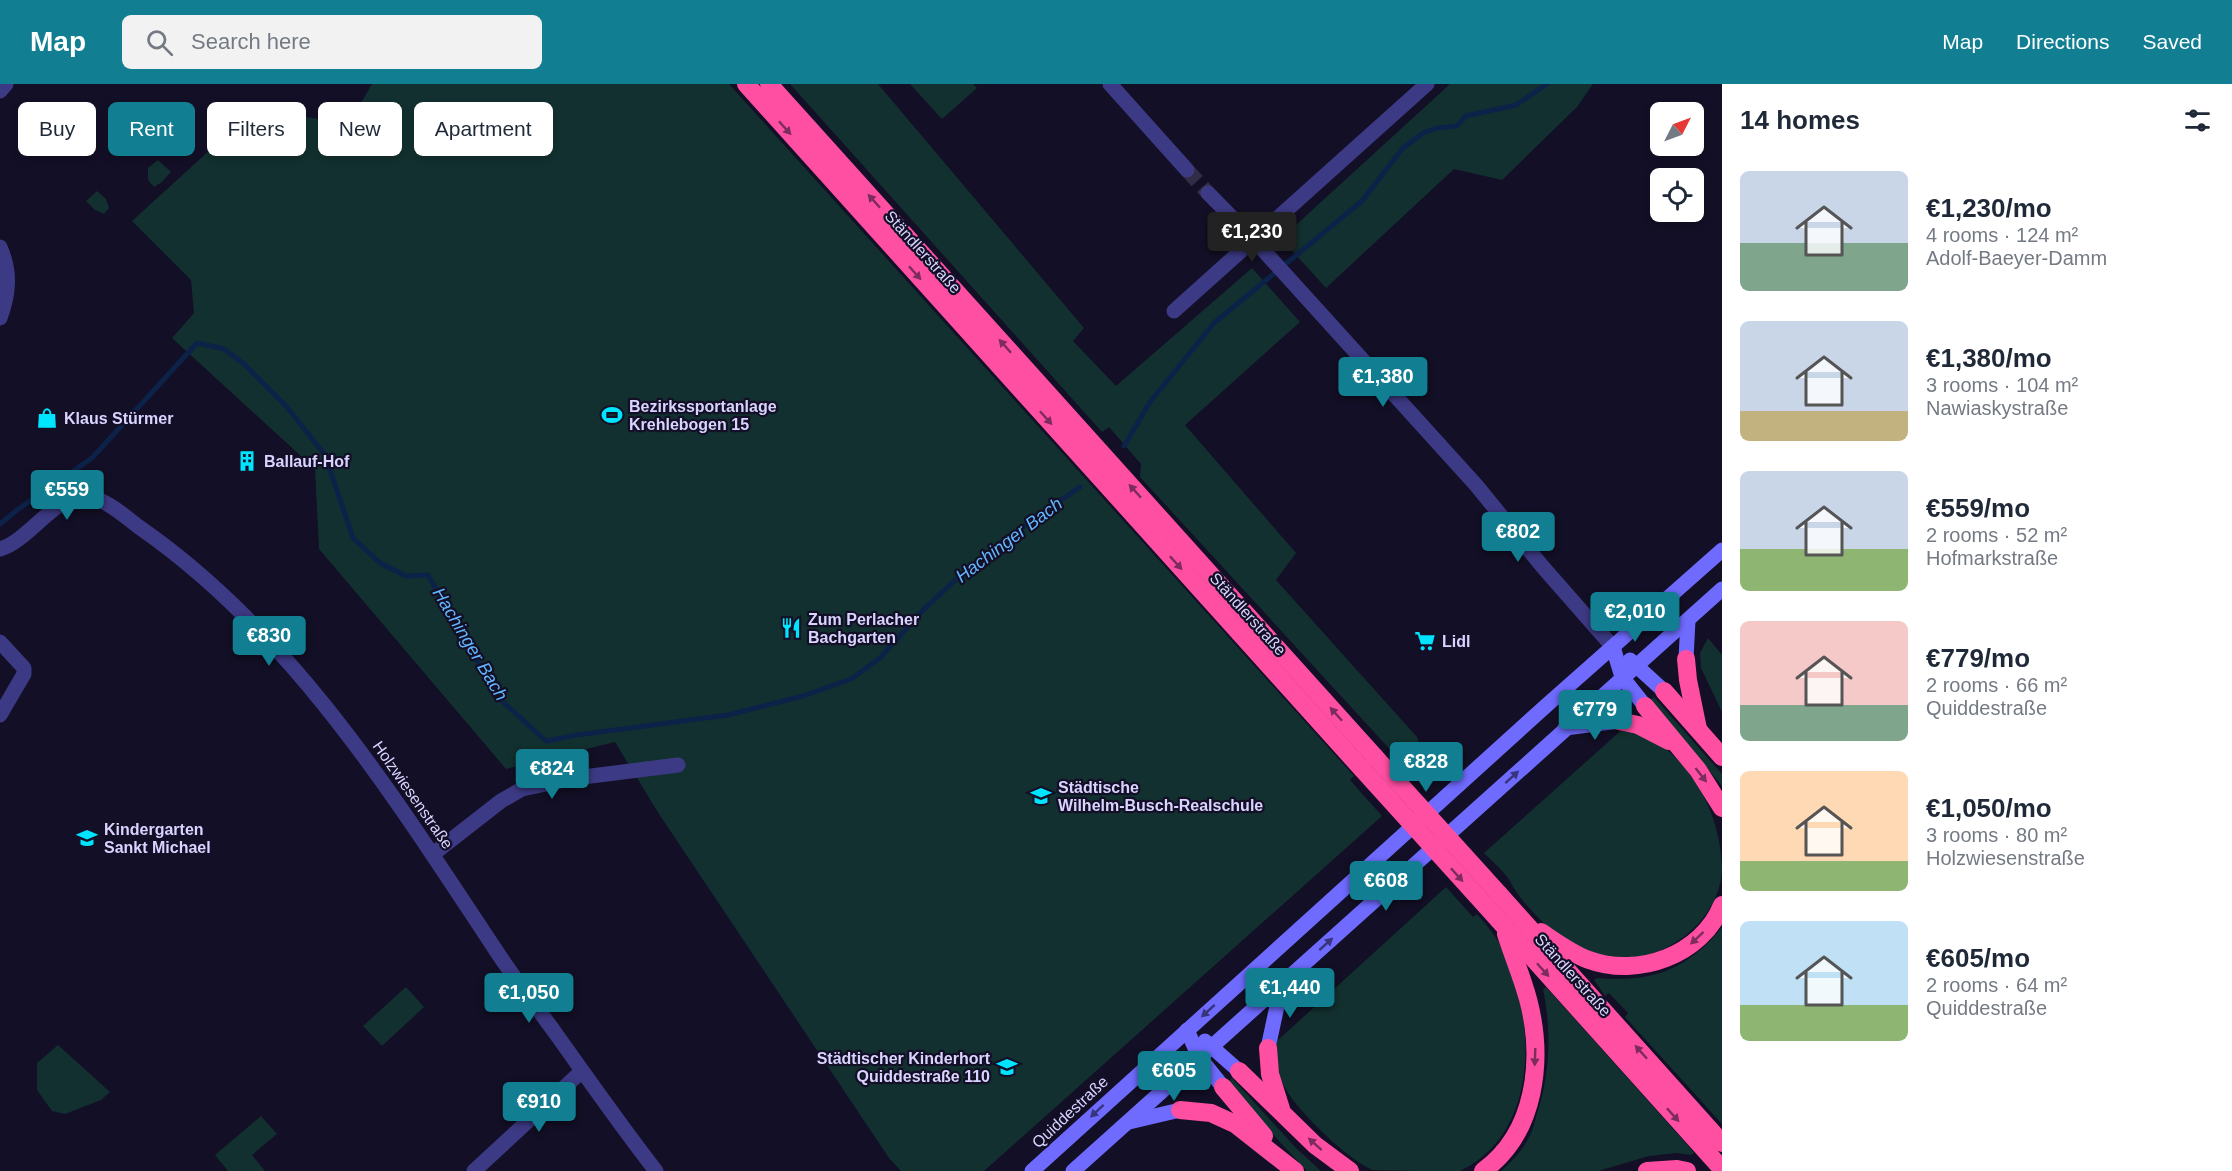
<!DOCTYPE html>
<meta charset="utf-8">
<style>
:root{--surface:#fff;--page:#f2f2f3;--text:#1f2937;--muted:#747a83;--accent:#117e91}
body{margin:0;font-family:Arial,sans-serif;background:var(--page);color:var(--text);height:100vh;display:flex;flex-direction:column;font-size:22px;white-space:nowrap}
*{box-sizing:border-box;margin:0}
p{font-size:20px;color:var(--muted)}
.icon{flex:none;width:33px;height:33px;fill:none;stroke:currentColor;stroke-width:2;stroke-linecap:round;stroke-linejoin:round}
.map{position:relative;flex:1;overflow:hidden}
.details{display:flex;flex-direction:column;background:var(--surface);width:510px}
.details>*{flex:none}
.top-card{position:absolute;left:18px;top:18px;width:570px;height:54px;display:flex;gap:12px}
.needle{width:39px;rotate:48deg}
.tools{position:absolute;left:1650px;top:18px;display:grid;gap:12px}
.tools a{display:grid;place-items:center;width:54px;height:54px;border-radius:9px;background:var(--surface);box-shadow:0 3px 9px #0003;font-size:30px}
.price{position:absolute;translate:-50% -51px;padding:0 14px;border-radius:6px;background:var(--accent);color:#fff;font-size:20px;line-height:39px;filter:drop-shadow(0 2px 3px #0008)}
.price::after{content:'';position:absolute;left:50%;top:36px;width:18px;height:14px;margin-left:-9px;background:inherit;clip-path:polygon(0 0,100% 0,50% 100%)}
.price.on{background:#222;color:#fff}
ul{padding:0;list-style:none}
li{display:flex;align-items:center;gap:18px;height:150px;padding:0 18px}
li span{display:grid;place-items:center;flex:none;width:168px;height:120px;border-radius:9px;color:#555}
li>.icon{margin-inline-start:auto}
span .icon{width:72px;height:72px;fill:#fffc;stroke-width:1}
li b{font-size:26px}
h2{display:flex;justify-content:space-between;align-items:center;height:72px;padding:0 18px;font-size:26px}
.tag{padding:0 21px;border-radius:9px;background:var(--surface);box-shadow:0 3px 9px #0003;font-size:21px;line-height:54px}
.tag.on{background:var(--accent);color:#fff}
header{display:flex;align-items:center;gap:36px;box-sizing:border-box;height:84px;padding:0 30px;background:var(--accent);color:#fff}
header strong{font-size:28px}
nav{display:flex;gap:33px;margin-inline-start:auto;font-size:21px}
.search{width:420px;height:54px;background:var(--page);display:flex;align-items:center;gap:15px;box-sizing:border-box;padding:0 21px;border-radius:9px;color:var(--muted);font-size:22px}
main{display:flex;flex:1;min-height:0}
.map>svg:first-child{display:block}
.green{fill:#12302f}
.lines{fill:none;stroke-linecap:round;stroke-linejoin:round}
.stream{stroke:#0c2248;stroke-width:5}
.street-tunnel{stroke:#312d47;stroke-width:15;stroke-dasharray:15 8;stroke-linecap:butt}
.street{stroke:#3d3a85;stroke-width:15}
.secondary{stroke:#6f6bff;stroke-width:15}
.highway{stroke:#ff4fa3;stroke-width:18}
.highway-bridge{stroke:#ff4fa3;stroke-width:18}
.oneway{fill:#7d2c5e}
.oneway2{fill:#38347d}
.labels{text-anchor:middle;dominant-baseline:central;stroke-width:4.5;stroke-linejoin:round;paint-order:stroke}
.street-label{font-size:16px;fill:#d9d4ff;stroke:#130f26}
.poi-label{font-size:16px;font-weight:bold;fill:#d9d4ff;stroke:#130f26;text-anchor:start}
.water-label{font-size:18px;font-style:italic;fill:#62b6ff;stroke:#130f26}
</style>
<header>
<strong>Map</strong>
<div class="search"><svg class="icon" aria-label="search" viewBox="0 0 24 24"><circle cx="10" cy="10" r="6"/><path d="M15 15l6 6"/></svg>Search here</div>
<nav><a>Map</a><a>Directions</a><a>Saved</a></nav>
</header>
<main>
<div class="map">
<svg width="1722" height="1087" viewBox="0 0 1722 1087">
<rect width="100%" height="100%" fill="#130f26"/>
<g class="green">
<polygon points="372,0 729,0 1354,692 1350,696 1382,732 984,1087 901,1087 889,1074 659,730 615,658 506,685 319,465 315,385 172,254 194,229 191,196 132,137 257,23 348,41"/>
<polygon points="790,0 878,0 1084,244 1073,257 1116,302 1252,184 1300,238 1185,341 1296,469 1276,496 1417,653 1427,687 1419,697 1140,393 1141,380 1109,343 1102,348"/>
<polygon points="910,0 973,0 977,4 942,35"/>
<polygon points="1450,0 1593,0 1577,23 1502,96 1454,85 1326,204 1286,160 1286,150"/>
<polygon points="158,76 171,88 162,98 154,103 148,96 148,84"/>
<polygon points="97,107 106,115 109,124 104,130 95,126 86,117"/>
<polygon points="1708,554 1722,571 1722,628 1701,584 1700,569"/>
<polygon points="1654,613 1722,690 1722,702 1650,616"/>
<path d="M1625,643C1636,648 1649,653 1658,659C1699,688 1722,738 1722,788C1718,833 1677,867 1635,874C1629,874 1623,876 1617,875C1599,873 1577,864 1562,854C1546,844 1518,814 1511,799C1507,790 1491,776 1484,769Z"/>
<path d="M1446,803L1473,833L1477,830C1491,846 1505,864 1512,884C1535,953 1535,1051 1460,1087C1444,1087 1384,1087 1373,1086C1348,1076 1296,1026 1284,1002C1277,989 1275,971 1277,957Z"/>
<path d="M1722,843V1040L1625,933L1628,929L1609,909L1605,912L1594,896L1597,894C1650,899 1688,886 1722,843Z"/>
<polygon points="406,903 424,923 382,962 363,942"/>
<path d="M1546,903L1691,1065L1694,1069L1691,1071L1676,1069L1649,1072L1598,1087H1501C1511,1078 1522,1067 1528,1055C1532,1049 1534,1040 1536,1033C1550,991 1552,948 1543,905Z"/>
<polygon points="58,961 110,1008 101,1016 65,1030 52,1027 37,1006 37,979"/>
<polygon points="1232,994 1297,1065 1321,1087 1307,1087 1226,1000"/>
<polygon points="261,1032 277,1050 252,1071 265,1087 228,1087 215,1071"/>
</g>
<g class="lines">
<g class="stream">
<polyline points="1124,362 1150,318 1214,239 1362,117 1402,65 1423,49 1437,44 1457,42 1466,32 1516,21 1547,0"/>
<polyline points="0,440 17,426 92,374 197,259 224,265 244,280 286,322 325,371 353,454 380,479 406,492 428,491 465,558 503,618 546,657 577,651 728,631 803,612 851,595 880,574 921,528 952,499 1004,456 1080,403"/>
</g>
<polyline class="street-tunnel" points="1187,86 1208,109"/>
<g class="street">
<polyline points="1110,0 1187,86"/>
<polyline points="0,7 6,0"/>
<polyline points="1208,109 1254,156 1476,401 1542,482 1613,563"/>
<path d="M0,163C11,188 9,210 0,234"/>
<polyline points="1174,227 1427,0"/>
<path d="M0,465C28,457 54,413 83,412C101,411 126,433 139,443C293,550 393,711 495,865C514,894 536,922 556,950C589,996 621,1042 656,1087"/>
<polyline points="0,558 24,584 24,590 0,631"/>
<polyline points="433,770 501,717 522,705 575,694 678,681"/>
<polyline points="474,1087 582,987"/>
</g>
<g class="secondary">
<polyline points="1613,563 1622,593 1645,622"/>
<polyline points="1686,575 1688,536"/>
<polyline points="1630,576 1664,607"/>
<polyline points="1565,644 1619,637"/>
<polyline points="1187,946 1199,973 1223,1003"/>
<polyline points="1205,957 1239,987"/>
<polyline points="1268,964 1282,899"/>
<polyline points="1129,1038 1180,1026"/>
<polyline points="1032,1087 1548,620 1722,466"/>
<polyline points="1073,1087 1722,505"/>
</g>
<g class="highway">
<polyline points="746,0 1362,685"/>
<polyline points="769,0 1375,673"/>
<polyline points="1686,575 1688,596 1698,645"/>
<polyline points="1664,607 1722,673"/>
<polyline points="1645,622 1698,686 1722,724"/>
<polyline points="1619,637 1638,641 1669,657"/>
<polyline points="1499,810 1722,1059"/>
<polyline points="1486,822 1722,1085"/>
<path d="M1541,848C1556,858 1572,870 1589,876C1638,894 1702,871 1722,821"/>
<polyline points="1268,964 1270,990 1281,1025"/>
<polyline points="1239,987 1315,1061 1350,1087"/>
<polyline points="1223,1003 1264,1052"/>
<polyline points="1180,1026 1211,1029 1235,1040 1295,1087"/>
<path d="M1483,1087C1536,1049 1544,975 1528,915C1522,893 1513,872 1506,850"/>
<polyline points="1647,1087 1677,1085 1687,1087"/>
</g>
<g class="highway-bridge">
<polyline points="1375,673 1499,810"/>
<polyline points="1362,685 1486,822"/>
</g>
</g>
<defs><path id="oneway-solid" d="M-6-.8H1V-3.2L6.5 0L1 3.2V.8H-6Z" transform="scale(1.5)"/></defs>
<g class="oneway">
<use href="#oneway-solid" transform="translate(785 44) rotate(48)"/>
<use href="#oneway-solid" transform="translate(874 117) rotate(-132)"/>
<use href="#oneway-solid" transform="translate(915 189) rotate(48)"/>
<use href="#oneway-solid" transform="translate(1005 262) rotate(-132)"/>
<use href="#oneway-solid" transform="translate(1046 334) rotate(48)"/>
<use href="#oneway-solid" transform="translate(1135 407) rotate(-132)"/>
<use href="#oneway-solid" transform="translate(1176 479) rotate(48)"/>
<use href="#oneway-solid" transform="translate(1336 630) rotate(-132)"/>
<use href="#oneway-solid" transform="translate(1701 691) rotate(52)"/>
<use href="#oneway-solid" transform="translate(1457 791) rotate(48)"/>
<use href="#oneway-solid" transform="translate(1697 854) rotate(137)"/>
<use href="#oneway-solid" transform="translate(1543 886) rotate(48)"/>
<use href="#oneway-solid" transform="translate(1641 968) rotate(-132)"/>
<use href="#oneway-solid" transform="translate(1535 973) rotate(92)"/>
<use href="#oneway-solid" transform="translate(1673 1031) rotate(48)"/>
<use href="#oneway-solid" transform="translate(1315 1060) rotate(-138)"/>
</g>
<g class="oneway2">
<use href="#oneway-solid" transform="translate(1512 693) rotate(-42)"/>
<use href="#oneway-solid" transform="translate(1326 860) rotate(-42)"/>
<use href="#oneway-solid" transform="translate(1208 927) rotate(138)"/>
<use href="#oneway-solid" transform="translate(1097 1027) rotate(137)"/>
</g>
<defs>
<g id="stadium-bare" transform="scale(1.62)"><path d="M0-5a6.5 5 0 1 0 0 10a6.5 5 0 1 0 0-10ZM-3.5-1.8h7v3.6h-7Z" fill="#00e5ff" stroke="#130f26" stroke-width="2.5" paint-order="stroke"/></g>
<g id="shop-bare" transform="scale(1.62)"><path d="M-5-2.5h2.3a2.7 3.5 0 0 1 5.4 0H5L5.5 6h-11ZM-1.5-2.5h3a1.5 2.3 0 0 0-3 0Z" fill="#00e5ff" stroke="#130f26" stroke-width="2.5" paint-order="stroke"/></g>
<g id="building-bare" transform="scale(1.62)"><path d="M-4-6H4V6H1V3H-1V6H-4ZM-2.5-4.3h1.7v1.8h-1.7ZM.8-4.3h1.7v1.8H.8ZM-2.5-1h1.7V.8h-1.7ZM.8-1h1.7V.8H.8Z" fill="#00e5ff" stroke="#130f26" stroke-width="2.5" paint-order="stroke"/></g>
<g id="restaurant-bare" transform="scale(1.62)"><path d="M-5-6h1v4h1v-4h1v4h1v-4h1v5L-1.5 .5V6h-2V.5L-5-1ZM5-6V6H3V1.5H1.5Q1.5-4 5-6Z" fill="#00e5ff" stroke="#130f26" stroke-width="2.5" paint-order="stroke"/></g>
<g id="supermarket-bare" transform="scale(1.62)"><path d="M-6-5.5h2.5l.6 2H6L4.5 2H-2.5L-4.4-4H-6ZM-1.5 3.2a1.3 1.3 0 1 0 .1 0ZM3 3.2a1.3 1.3 0 1 0 .1 0Z" fill="#00e5ff" stroke="#130f26" stroke-width="2.5" paint-order="stroke"/></g>
<g id="school-bare" transform="scale(1.62)"><path d="M0-5L7-2L0 1L-7-2ZM-4 1L0 2.5L4 1V4Q0 6-4 4Z" fill="#00e5ff" stroke="#130f26" stroke-width="2.5" paint-order="stroke"/></g>
</defs>
<g fill-rule="evenodd">
<use href="#stadium-bare" x="612" y="331"/>
<use href="#shop-bare" x="47" y="334"/>
<use href="#building-bare" x="247" y="377"/>
<use href="#restaurant-bare" x="791" y="544"/>
<use href="#supermarket-bare" x="1425" y="557"/>
<use href="#school-bare" x="1041" y="712"/>
<use href="#school-bare" x="87" y="754"/>
<use href="#school-bare" x="1007" y="983"/>
</g>
<g class="labels">
<g class="street-label">
<text transform="translate(923 168) rotate(48)">Ständlerstraße</text>
<text transform="translate(1248 530) rotate(48)">Ständlerstraße</text>
<text transform="translate(413 711) rotate(55)">Holzwiesenstraße</text>
<text transform="translate(1573 891) rotate(48)">Ständlerstraße</text>
<text transform="translate(1070 1028) rotate(-43)">Quiddestraße</text>
</g>
<g class="poi-label">
<text x="629" y="322">Bezirkssportanlage<tspan x="629" dy="18">Krehlebogen 15</tspan></text>
<text x="64" y="334">Klaus Stürmer</text>
<text x="264" y="377">Ballauf-Hof</text>
<text x="808" y="535">Zum Perlacher<tspan x="808" dy="18">Bachgarten</tspan></text>
<text x="1442" y="557">Lidl</text>
<text x="1058" y="703">Städtische<tspan x="1058" dy="18">Wilhelm-Busch-Realschule</tspan></text>
<text x="104" y="745">Kindergarten<tspan x="104" dy="18">Sankt Michael</tspan></text>
<text x="990" y="974" text-anchor="end">Städtischer Kinderhort<tspan x="990" dy="18">Quiddestraße 110</tspan></text>
</g>
<g class="water-label">
<text transform="translate(1009 456) rotate(-37)">Hachinger Bach</text>
<text transform="translate(470 560) rotate(59)">Hachinger Bach</text>
</g>
</g>
</svg>
<div class="tools">
<a><svg class="needle" viewBox="-14 -14 28 28"><path d="M0-13l5 13h-10z" fill="#e53935"/><path d="M0 13l5-13h-10z" fill="#747a83"/></svg></a>
<a><svg class="icon" aria-label="locate" viewBox="0 0 24 24"><circle cx="12" cy="12" r="6"/><path d="M12 2v4M12 18v4M2 12h4M18 12h4"/></svg></a>
</div>
<b class="price on" style="left:1252px;top:179px">€1,230</b>
<b class="price" style="left:1383px;top:324px">€1,380</b>
<b class="price" style="left:67px;top:437px">€559</b>
<b class="price" style="left:1518px;top:479px">€802</b>
<b class="price" style="left:1635px;top:559px">€2,010</b>
<b class="price" style="left:269px;top:583px">€830</b>
<b class="price" style="left:1595px;top:657px">€779</b>
<b class="price" style="left:1426px;top:709px">€828</b>
<b class="price" style="left:552px;top:716px">€824</b>
<b class="price" style="left:1386px;top:828px">€608</b>
<b class="price" style="left:1290px;top:935px">€1,440</b>
<b class="price" style="left:529px;top:940px">€1,050</b>
<b class="price" style="left:1174px;top:1018px">€605</b>
<b class="price" style="left:539px;top:1049px">€910</b>
<div class="top-card">
<a class="tag">Buy</a>
<a class="tag on">Rent</a>
<a class="tag">Filters</a>
<a class="tag">New</a>
<a class="tag">Apartment</a>
</div>
</div>
<section class="details">
<h2>14 homes<svg class="icon" aria-label="filters" viewBox="0 0 24 24"><path d="M4 7h16M4 17h16"/><circle cx="9" cy="7" r="2"/><circle cx="15" cy="17" r="2"/></svg></h2>
<ul>
<li><span style="background:linear-gradient(#c9d6e8 60%,#7fa58c 0)"><svg class="icon" aria-label="home" viewBox="0 0 24 24"><path d="M3 11l9-7 9 7M6 9v11h12V9"/></svg></span><div><b>€1,230/mo</b><p>4 rooms · 124 m²</p><p>Adolf-Baeyer-Damm</p></div></li>
<li><span style="background:linear-gradient(#c9d6e8 75%,#c2b280 0)"><svg class="icon" aria-label="home" viewBox="0 0 24 24"><path d="M3 11l9-7 9 7M6 9v11h12V9"/></svg></span><div><b>€1,380/mo</b><p>3 rooms · 104 m²</p><p>Nawiaskystraße</p></div></li>
<li><span style="background:linear-gradient(#c9d6e8 65%,#8fb573 0)"><svg class="icon" aria-label="home" viewBox="0 0 24 24"><path d="M3 11l9-7 9 7M6 9v11h12V9"/></svg></span><div><b>€559/mo</b><p>2 rooms · 52 m²</p><p>Hofmarkstraße</p></div></li>
<li><span style="background:linear-gradient(#f6c9c9 70%,#7fa58c 0)"><svg class="icon" aria-label="home" viewBox="0 0 24 24"><path d="M3 11l9-7 9 7M6 9v11h12V9"/></svg></span><div><b>€779/mo</b><p>2 rooms · 66 m²</p><p>Quiddestraße</p></div></li>
<li><span style="background:linear-gradient(#ffd9b3 75%,#8fb573 0)"><svg class="icon" aria-label="home" viewBox="0 0 24 24"><path d="M3 11l9-7 9 7M6 9v11h12V9"/></svg></span><div><b>€1,050/mo</b><p>3 rooms · 80 m²</p><p>Holzwiesenstraße</p></div></li>
<li><span style="background:linear-gradient(#bfe0f5 70%,#8fb573 0)"><svg class="icon" aria-label="home" viewBox="0 0 24 24"><path d="M3 11l9-7 9 7M6 9v11h12V9"/></svg></span><div><b>€605/mo</b><p>2 rooms · 64 m²</p><p>Quiddestraße</p></div></li>
</ul>
</section>
</main>
